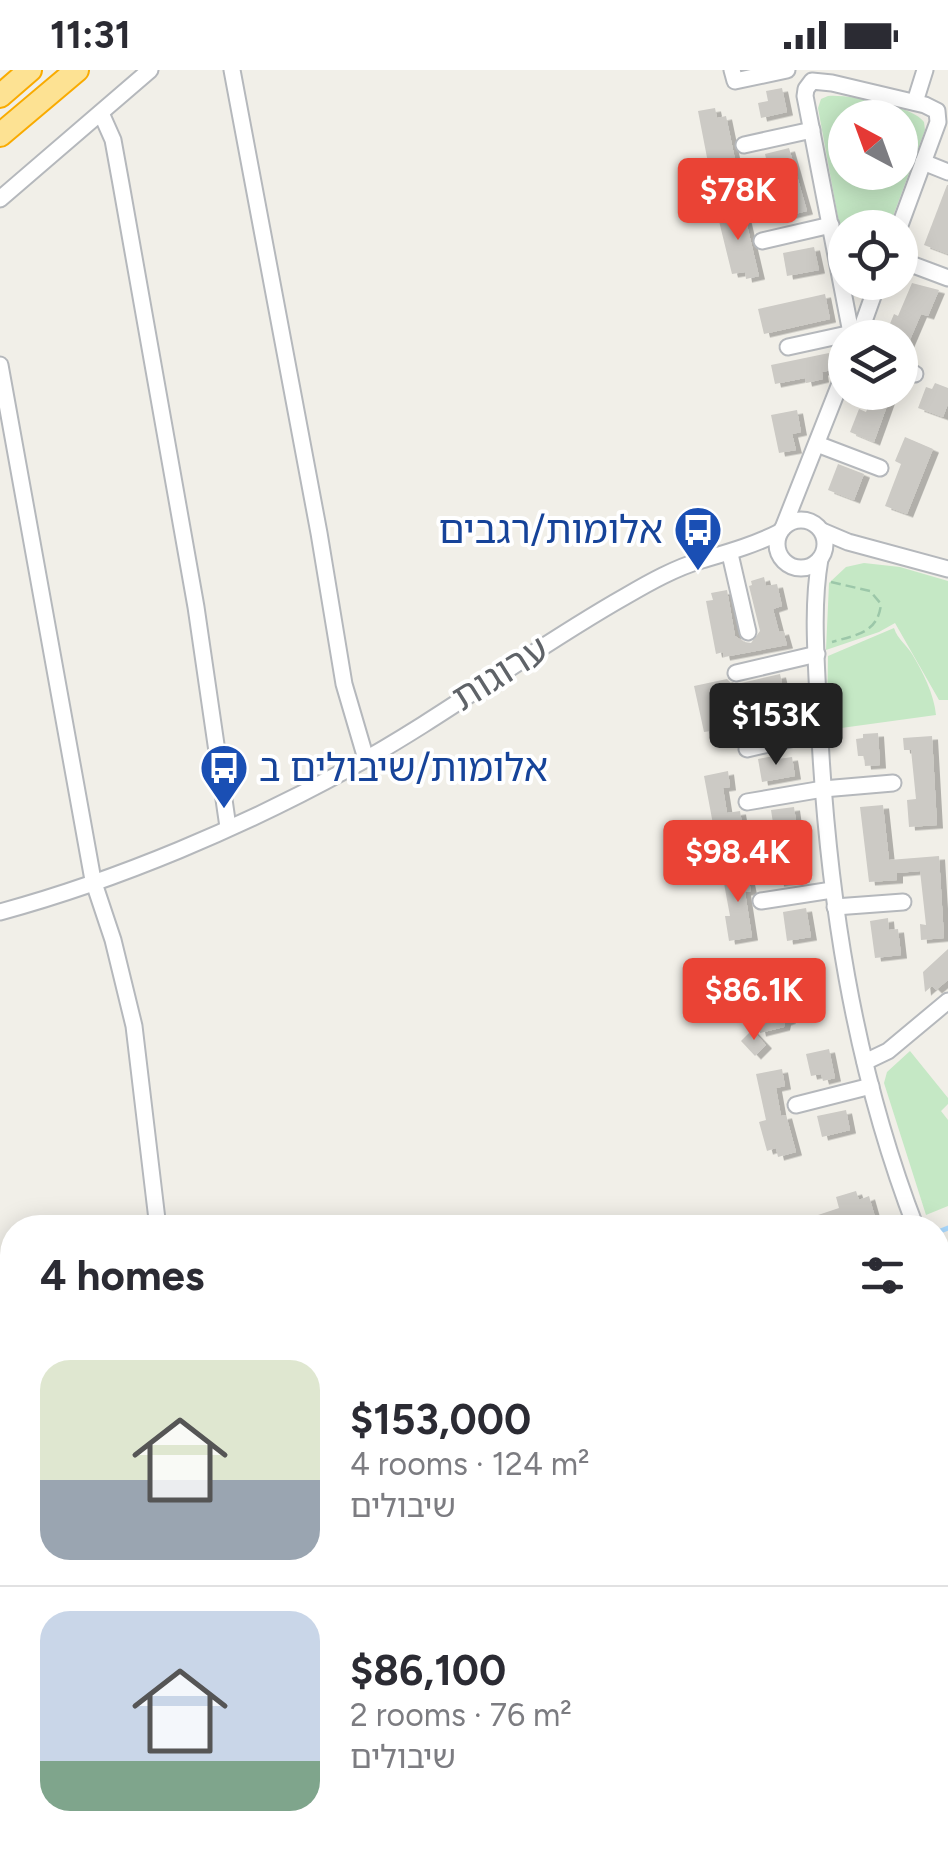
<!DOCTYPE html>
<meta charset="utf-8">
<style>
:root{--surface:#fff;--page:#f7f7f7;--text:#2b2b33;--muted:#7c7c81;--line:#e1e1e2;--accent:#ea4335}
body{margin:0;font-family:Figtree,"Noto Sans Hebrew",sans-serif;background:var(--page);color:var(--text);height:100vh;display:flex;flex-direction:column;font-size:38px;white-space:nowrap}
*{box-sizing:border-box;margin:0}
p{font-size:32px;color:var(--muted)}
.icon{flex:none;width:55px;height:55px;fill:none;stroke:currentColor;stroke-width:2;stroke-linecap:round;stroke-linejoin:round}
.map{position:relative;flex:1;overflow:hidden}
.details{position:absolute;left:0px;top:1145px;width:950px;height:642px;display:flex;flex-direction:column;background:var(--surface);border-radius:40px 40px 0 0;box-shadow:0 5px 25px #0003}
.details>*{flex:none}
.needle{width:65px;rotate:319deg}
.tools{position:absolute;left:828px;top:30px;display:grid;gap:20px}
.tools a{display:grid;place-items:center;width:90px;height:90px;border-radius:50%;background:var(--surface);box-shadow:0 5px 25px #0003;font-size:50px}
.price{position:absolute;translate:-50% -85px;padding:0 22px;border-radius:10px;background:var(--accent);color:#fff;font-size:32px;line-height:65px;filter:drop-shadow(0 2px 5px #0008)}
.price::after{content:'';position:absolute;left:50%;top:60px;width:30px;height:22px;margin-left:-15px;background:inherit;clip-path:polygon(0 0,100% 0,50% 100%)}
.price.selected{background:#222;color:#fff}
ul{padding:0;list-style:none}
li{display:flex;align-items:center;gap:30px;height:250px;padding:0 40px}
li+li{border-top:2px solid var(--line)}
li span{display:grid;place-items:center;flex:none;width:280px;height:200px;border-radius:30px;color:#555}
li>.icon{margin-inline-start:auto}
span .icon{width:120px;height:120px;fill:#fffc;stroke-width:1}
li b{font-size:42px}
h2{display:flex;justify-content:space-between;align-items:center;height:120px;padding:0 40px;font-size:42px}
.status{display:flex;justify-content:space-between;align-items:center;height:70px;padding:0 50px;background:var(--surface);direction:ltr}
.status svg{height:28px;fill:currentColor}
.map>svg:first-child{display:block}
.green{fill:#c5e8c5;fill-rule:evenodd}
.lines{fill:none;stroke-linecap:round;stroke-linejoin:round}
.stream{stroke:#aadaff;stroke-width:5}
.building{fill:#cccac5;filter:url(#shadow)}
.minor-casing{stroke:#b5b8bc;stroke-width:19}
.highway-casing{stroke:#f9ab00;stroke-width:26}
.path{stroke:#9cc7a9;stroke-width:2.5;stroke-dasharray:10 5;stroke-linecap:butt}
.minor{stroke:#fff;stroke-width:15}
.highway{stroke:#fde293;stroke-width:22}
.labels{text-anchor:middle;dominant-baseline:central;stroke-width:8;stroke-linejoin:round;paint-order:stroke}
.transit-label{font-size:38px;fill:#164399;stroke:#fff;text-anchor:end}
.street-label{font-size:38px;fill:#5f6368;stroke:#fff}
</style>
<div class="status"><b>11:31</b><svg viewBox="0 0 49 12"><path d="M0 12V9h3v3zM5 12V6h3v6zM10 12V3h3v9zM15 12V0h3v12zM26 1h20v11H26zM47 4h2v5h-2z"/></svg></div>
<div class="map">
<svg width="948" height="1786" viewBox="0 0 948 1786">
<defs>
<filter id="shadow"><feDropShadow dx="6" dy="3.5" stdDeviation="0" flood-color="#0004"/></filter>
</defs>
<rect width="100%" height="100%" fill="#f1efe8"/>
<g class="green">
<path d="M828,26C848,24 913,36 924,52L925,60L889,157L845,158V186L818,38L821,29ZM845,48H900V102H845Z"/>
<polygon points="864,493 900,497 948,511 948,630 939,630 895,553 879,562 826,580 829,513 846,497"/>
<path d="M894,558C898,570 906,574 912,584C923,602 934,624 936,645L834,659L827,649L828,586Z"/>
<polygon points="910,981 948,1028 948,1034 941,1041 948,1050 948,1136 926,1145 884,1013 887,1002"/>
</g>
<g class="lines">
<g class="stream">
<polyline points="938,1162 948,1158"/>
<polyline points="0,1526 12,1516"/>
</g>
</g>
<g class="building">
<polygon points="782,18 787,42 761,48 758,33 768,31 766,21"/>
<polygon points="715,38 717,48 726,46 737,99 710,103 698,41"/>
<polygon points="789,78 807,141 774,149 768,124 774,122 765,84"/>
<polygon points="947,115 948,115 948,184 924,175"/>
<polygon points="743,138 759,206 746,209 745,202 732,204 717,143"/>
<polygon points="814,177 819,200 787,206 783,183"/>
<polygon points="912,213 939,220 928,246 921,244 903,286 900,286 900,268 884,268 894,244 898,246"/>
<polygon points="825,224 830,249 764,264 758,239"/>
<polygon points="829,283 832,300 822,302 823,309 806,313 805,308 775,314 771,295"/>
<polygon points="935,313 948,318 948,334 943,347 918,338 926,317 932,319"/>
<polygon points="874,322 892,322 874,372 850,362 859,339 866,342"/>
<polygon points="797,340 801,362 792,364 796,380 779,383 771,345"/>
<polygon points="905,367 933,379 907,444 885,436 901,394 895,391"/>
<polygon points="838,394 864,404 854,430 828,420"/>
<polygon points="764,507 766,516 777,514 782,536 773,539 779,562 783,561 787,575 724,587 723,582 716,584 706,531 713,530 711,523 727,520 735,566 744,572 751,573 760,561 749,516 752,515 751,511"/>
<polygon points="780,604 790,648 774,651 775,657 764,660 757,627 732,632 738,670 713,674 711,661 704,662 694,616 727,609 733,615"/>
<polygon points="878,663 880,695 865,696 864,686 858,686 856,669 863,668 863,664"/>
<polygon points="932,666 937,755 909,757 907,730 916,729 911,680 904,680 903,668"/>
<polygon points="779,685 779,689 792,687 795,706 762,712 758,689"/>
<polygon points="728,701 730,717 723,718 727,743 740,741 743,760 715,765 704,706"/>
<polygon points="883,735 889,790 939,786 944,868 921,870 920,854 926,855 920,801 897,803 897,810 869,812 860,737"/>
<polygon points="794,737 804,809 778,813 774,780 777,779 771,740"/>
<polygon points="746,796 751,821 745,822 752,867 729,871 725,846 730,846 723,808 736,805 735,799"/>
<polygon points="806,838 811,867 787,871 783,842"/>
<polygon points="888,848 889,860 898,859 901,885 875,888 870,851"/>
<polygon points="948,879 948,910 936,920 932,916 925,922 923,902"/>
<polygon points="782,912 784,919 790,918 794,935 787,937 790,950 785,952 784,957 760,963 751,918"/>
<polygon points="752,960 766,975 755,986 741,971"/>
<polygon points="829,979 835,1008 823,1011 821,1004 811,1006 806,984"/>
<polygon points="782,999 785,1016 776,1018 781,1046 786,1045 796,1082 778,1087 776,1078 767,1081 759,1052 766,1050 756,1004"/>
<polygon points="846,1040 850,1060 822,1067 817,1046"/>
<polygon points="856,1121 859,1130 869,1126 877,1154 847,1158 844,1149 822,1156 818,1145 839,1138 836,1127"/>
</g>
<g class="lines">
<g class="minor-casing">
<g id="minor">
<polyline points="232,0 319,463 344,614 366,689"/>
<polyline points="732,0 735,11 787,0"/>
<polyline points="915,32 925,0"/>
<polyline points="101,43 113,70 121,114 196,537 228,757"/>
<polyline points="744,75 812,60"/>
<polyline points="923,92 948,102"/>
<polyline points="0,129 150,0"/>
<polyline points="762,171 831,155"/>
<polyline points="900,190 948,208"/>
<polyline points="852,268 805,26 806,19 812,11 832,13 925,35 937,41 938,52 899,158"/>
<polyline points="858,268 878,212"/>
<polyline points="788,277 852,263"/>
<polyline points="0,295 93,810 113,870 134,956 158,1158"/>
<polyline points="900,297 915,304"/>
<polyline points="817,374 880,398"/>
<circle cx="801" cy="474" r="24"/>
<polyline points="783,458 845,301"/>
<polyline points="822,461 848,472 948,499"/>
<polyline points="730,484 748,562"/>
<path d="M820,489C811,541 817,596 819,649C827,822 853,995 916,1158"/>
<polyline points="736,603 817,584"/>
<polyline points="747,679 820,662"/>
<polyline points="747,732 823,719 893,713"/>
<polyline points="761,831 832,820"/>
<polyline points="835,837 903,832"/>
<path d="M0,842C118,810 243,757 350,698C445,646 532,579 626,526C650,512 675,498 702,490C729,482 754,475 780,462"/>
<polyline points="865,992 888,981 948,931"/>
<polyline points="796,1035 871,1016"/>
<polyline points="938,1211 948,1234"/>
<polyline points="938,1337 948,1331"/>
<polyline points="943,1786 948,1784"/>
</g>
</g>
<g class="highway-casing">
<g id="highway">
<polyline points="0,26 30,0"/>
<polyline points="0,65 77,0"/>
</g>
</g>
<path class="path" d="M831,512L870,521L881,534C878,563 856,565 832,572"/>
<use href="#minor" class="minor"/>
<use href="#highway" class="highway"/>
</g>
<defs>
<g id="bus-pin" transform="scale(2.5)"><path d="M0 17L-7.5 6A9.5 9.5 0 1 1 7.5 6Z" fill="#1a4fb4" stroke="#fff"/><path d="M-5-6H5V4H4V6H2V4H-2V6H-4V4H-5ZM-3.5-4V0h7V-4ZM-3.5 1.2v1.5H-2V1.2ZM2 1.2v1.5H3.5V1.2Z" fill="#fff"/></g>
</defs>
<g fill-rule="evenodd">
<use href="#bus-pin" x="698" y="460"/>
<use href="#bus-pin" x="224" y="698"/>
</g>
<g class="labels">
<g class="transit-label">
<text x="663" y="460">אלומות/רגבים</text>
<text x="259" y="698" text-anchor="start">אלומות/שיבולים ב</text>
</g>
<g class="street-label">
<text transform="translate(500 603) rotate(-32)">ערוגות</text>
</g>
</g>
</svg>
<div class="tools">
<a><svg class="needle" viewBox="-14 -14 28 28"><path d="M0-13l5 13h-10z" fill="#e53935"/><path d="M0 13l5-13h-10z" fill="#7c7c81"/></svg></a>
<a><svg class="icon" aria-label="locate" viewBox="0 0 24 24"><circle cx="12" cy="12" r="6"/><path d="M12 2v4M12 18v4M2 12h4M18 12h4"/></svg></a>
<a><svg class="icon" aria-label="layers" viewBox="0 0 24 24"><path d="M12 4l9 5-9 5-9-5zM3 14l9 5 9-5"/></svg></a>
</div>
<b class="price" style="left:738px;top:173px">$78K</b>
<b class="price selected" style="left:776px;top:698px">$153K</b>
<b class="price" style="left:738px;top:835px">$98.4K</b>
<b class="price" style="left:754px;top:973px">$86.1K</b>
<section class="details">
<h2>4 homes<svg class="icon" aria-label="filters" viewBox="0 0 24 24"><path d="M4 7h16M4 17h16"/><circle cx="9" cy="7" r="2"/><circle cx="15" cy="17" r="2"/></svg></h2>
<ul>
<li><span style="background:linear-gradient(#dfe7d0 60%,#9aa5b1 0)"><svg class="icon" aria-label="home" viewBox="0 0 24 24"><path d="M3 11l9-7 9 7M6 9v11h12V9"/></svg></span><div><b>$153,000</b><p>4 rooms · 124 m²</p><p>שיבולים</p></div></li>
<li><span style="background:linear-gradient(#c9d6e8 75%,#7fa58c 0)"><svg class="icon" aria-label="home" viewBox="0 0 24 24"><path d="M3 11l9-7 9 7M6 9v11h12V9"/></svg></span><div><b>$86,100</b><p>2 rooms · 76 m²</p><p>שיבולים</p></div></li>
</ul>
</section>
</div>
